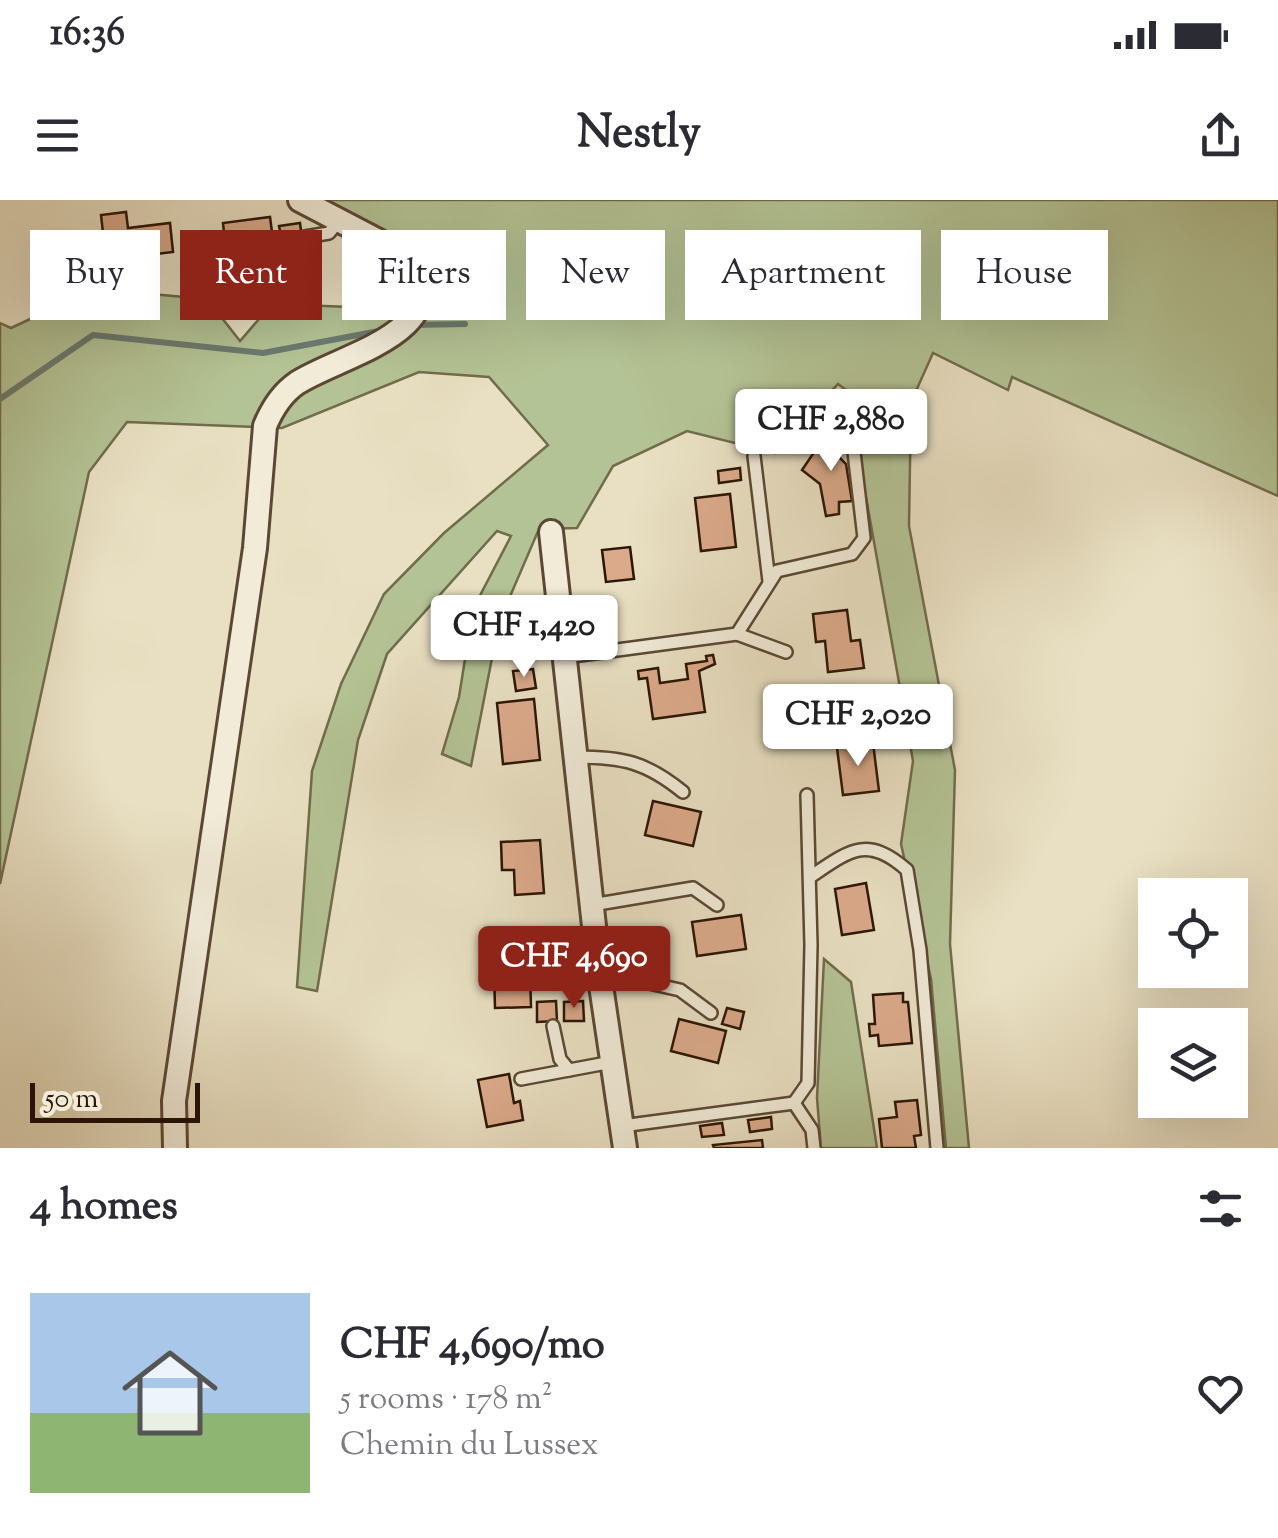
<!DOCTYPE html>
<meta charset="utf-8">
<style>
:root{--surface:#fff;--page:#f2f2f3;--text:#2b2b33;--muted:#7c7c81;--accent:#8f2418}
body{margin:0;font-family:"Sorts Mill Goudy",serif;background:var(--page);color:var(--text);height:100vh;display:flex;flex-direction:column;font-size:38px;white-space:nowrap}
*{box-sizing:border-box;margin:0}
p{font-size:32px;color:var(--muted)}
.icon{flex:none;width:55px;height:55px;fill:none;stroke:currentColor;stroke-width:2;stroke-linecap:round;stroke-linejoin:round}
.map{position:relative;height:948px;overflow:hidden}
.side{display:flex;flex-direction:column;background:var(--surface);flex:1}
.side>*{flex:none}
.hud{position:absolute;left:30px;top:30px;width:1220px;height:90px;display:flex;gap:20px}
.controls{position:absolute;left:1138px;top:678px;display:grid;gap:20px}
.controls a{display:grid;place-items:center;width:110px;height:110px;border-radius:0px;background:var(--surface);box-shadow:0 10px 40px #0002;font-size:50px}
.scale{position:absolute;left:30px;bottom:25px;width:170px;box-sizing:border-box;padding-left:10px;border:5px solid #2c1504;border-top:0;font-size:28px;line-height:35px;white-space:nowrap;color:#2c1504;-webkit-text-stroke:8px #f1ebd8;paint-order:stroke}
.price{position:absolute;translate:-50% -85px;padding:0 22px;border-radius:10px;background:#fff;color:#222;font-size:32px;line-height:65px;filter:drop-shadow(0 2px 5px #0008)}
.price::after{content:'';position:absolute;left:50%;top:60px;width:30px;height:22px;margin-left:-15px;background:inherit;clip-path:polygon(0 0,100% 0,50% 100%)}
.price.current{background:var(--accent);color:#fff}
ul{padding:0;list-style:none}
li{display:flex;align-items:center;gap:30px;height:250px;padding:0 30px}
li span{display:grid;place-items:center;flex:none;width:280px;height:200px;border-radius:0px;color:#555}
li>.icon{margin-inline-start:auto}
span .icon{width:120px;height:120px;fill:#fffc;stroke-width:1}
li b{font-size:42px}
h2{display:flex;justify-content:space-between;align-items:center;height:120px;padding:0 30px;font-size:42px}
.tag{padding:0 35px;border-radius:0px;background:var(--surface);box-shadow:0 10px 40px #0002;font-size:35px;line-height:90px}
.tag.current{background:var(--accent);color:#fff}
.status{display:flex;justify-content:space-between;align-items:center;height:70px;padding:0 50px;background:var(--surface);direction:ltr}
.status svg{height:28px;fill:currentColor}
header{display:flex;justify-content:space-between;align-items:center;height:130px;padding:0 30px;background:var(--surface);font-size:45px;font-weight:700}
.map>svg:first-child{display:block}
.green{fill:#b4c395;stroke:#706c4c;stroke-width:2.5}
.lines{fill:none;stroke-linecap:round;stroke-linejoin:round}
.stream{stroke:#6c7a6f;stroke-width:6}
.building{fill:#dbaa8b;stroke:#2c1504;stroke-width:2.5}
.service-casing{stroke:#5b4834;stroke-width:16}
.minor-casing{stroke:#5b4834;stroke-width:28}
.service{stroke:#f1ebd8;stroke-width:11}
.minor{stroke:#f1ebd8;stroke-width:22}
</style>
<div class="status"><b>16:36</b><svg viewBox="0 0 49 12"><path d="M0 12V9h3v3zM5 12V6h3v6zM10 12V3h3v9zM15 12V0h3v12zM26 1h20v11H26zM47 4h2v5h-2z"/></svg></div>
<header><svg class="icon" aria-label="menu" viewBox="0 0 24 24"><path d="M4 6h16M4 12h16M4 18h16"/></svg>Nestly<svg class="icon" aria-label="share" viewBox="0 0 24 24"><path d="M12 15V3M7 8l5-5 5 5M5 13v7h14v-7"/></svg></header>
<div class="map">
<svg width="1278" height="948" viewBox="0 0 1278 948">
<rect width="100%" height="100%" fill="#e9e0c3"/>
<filter id="stains"><feTurbulence type="fractalNoise" baseFrequency=".002" numOctaves="4"/><feColorMatrix values="0 0 0 0 .2 0 0 0 0 .09 0 0 0 0 .02 0 0 0 .5 -.17"/></filter>
<radialGradient id="worn" r=".72"><stop offset=".6" stop-color="#630" stop-opacity="0"/><stop offset="1" stop-color="#630" stop-opacity=".3"/></radialGradient>
<g class="green">
<polygon points="319,0 1278,0 1278,296 1012,177 1008,190 933,153 911,202 909,326 955,570 950,744 969,948 946,948 931,779 901,644 913,561 853,224 854,196 838,184 775,253 687,231 613,266 577,328 539,329 499,422 471,566 442,554 459,497 473,409 511,336 497,331 387,454 358,540 317,791 297,787 312,571 341,484 384,394 444,333 548,245 489,177 419,172 282,228 127,222 89,272 0,684 0,123 11,128 94,89 207,99 240,141 272,104 430,110 432,66 412,45"/>
<polygon points="824,759 851,782 877,948 821,948 817,898"/>
</g>
<g class="lines">
<g class="stream">
<polyline points="411,125 465,124"/>
<polyline points="0,199 93,135 263,153 379,131"/>
</g>
</g>
<g class="building">
<polygon points="126,12 128,28 170,23 173,52 106,60 101,15"/>
<polygon points="270,17 274,47 226,53 223,23"/>
<polygon points="300,23 303,46 284,50 279,26"/>
<polygon points="837,233 850,241 839,257 846,264 852,301 839,302 839,314 826,316 820,284 802,270 819,245 825,249"/>
<polygon points="740,268 741,280 719,283 718,271"/>
<polygon points="730,294 736,347 701,351 695,298"/>
<polygon points="630,347 634,379 606,382 602,350"/>
<polygon points="847,410 851,441 860,440 864,468 828,472 825,441 816,442 813,414"/>
<polygon points="713,455 715,464 699,471 705,512 653,519 647,478 639,479 638,471 658,468 660,483 688,479 686,464 707,461 706,456"/>
<polygon points="533,469 536,488 516,491 513,471"/>
<polygon points="534,499 540,560 503,564 497,503"/>
<polygon points="873,543 879,591 843,595 837,548"/>
<polygon points="653,601 701,612 693,646 645,635"/>
<polygon points="540,640 544,693 515,695 514,670 502,670 501,642"/>
<polygon points="866,683 874,730 842,735 835,689"/>
<polygon points="741,715 746,749 697,756 692,722"/>
<polygon points="530,769 531,807 495,808 494,770"/>
<polygon points="903,793 903,802 908,802 912,843 879,846 878,835 870,836 869,824 875,824 873,795"/>
<polygon points="556,801 557,821 537,822 537,802"/>
<polygon points="583,801 584,821 564,821 564,802"/>
<polygon points="727,808 744,812 740,829 722,824"/>
<polygon points="679,819 726,831 718,863 671,851"/>
<polygon points="509,874 514,903 520,901 523,920 487,927 478,880"/>
<polygon points="917,900 921,935 914,936 916,948 882,948 879,919 897,917 895,902"/>
<polygon points="771,917 772,929 750,932 748,920"/>
<polygon points="722,923 724,935 702,937 700,926"/>
<polygon points="762,940 763,948 714,948 713,945"/>
</g>
<g class="lines">
<g class="service-casing">
<g id="service">
<polyline points="305,37 329,33 338,22"/>
<polyline points="754,256 769,381"/>
<polyline points="737,434 786,452"/>
<polyline points="565,457 737,434 777,371 852,354 864,338 854,252"/>
<path d="M576,557C623,557 646,562 683,592"/>
<path d="M810,677C850,650 867,635 907,670L920,750L937,948"/>
<polyline points="592,705 693,688 717,705"/>
<polyline points="600,772 680,790 711,813"/>
<polyline points="553,826 560,859 569,870"/>
<polyline points="521,879 612,862"/>
<polyline points="794,903 808,883 811,745 807,595"/>
<polyline points="622,926 794,903 812,930 814,948"/>
</g>
</g>
<g class="minor-casing">
<g id="minor">
<polyline points="551,332 599,772 625,948"/>
<path d="M175,948L174,901L255,348L265,226C272,209 281,194 297,183C340,155 458,132 411,58L300,0"/>
</g>
</g>
<use href="#service" class="service"/>
<use href="#minor" class="minor"/>
</g>
<rect width="100%" height="100%" filter="url(#stains)"/>
<rect width="100%" height="100%" fill="url(#worn)"/>
</svg>
<div class="controls">
<a><svg class="icon" aria-label="locate" viewBox="0 0 24 24"><circle cx="12" cy="12" r="6"/><path d="M12 2v4M12 18v4M2 12h4M18 12h4"/></svg></a>
<a><svg class="icon" aria-label="layers" viewBox="0 0 24 24"><path d="M12 4l9 5-9 5-9-5zM3 14l9 5 9-5"/></svg></a>
</div>
<div class="scale">50 m</div>
<b class="price" style="left:831px;top:274px">CHF 2,880</b>
<b class="price" style="left:524px;top:480px">CHF 1,420</b>
<b class="price" style="left:858px;top:569px">CHF 2,020</b>
<b class="price current" style="left:574px;top:811px">CHF 4,690</b>
<div class="hud">
<a class="tag">Buy</a>
<a class="tag current">Rent</a>
<a class="tag">Filters</a>
<a class="tag">New</a>
<a class="tag">Apartment</a>
<a class="tag">House</a>
</div>
</div>
<section class="side">
<h2>4 homes<svg class="icon" aria-label="filters" viewBox="0 0 24 24"><path d="M4 7h16M4 17h16"/><circle cx="9" cy="7" r="2"/><circle cx="15" cy="17" r="2"/></svg></h2>
<ul>
<li><span style="background:linear-gradient(#a9c7e8 60%,#8fb573 0)"><svg class="icon" aria-label="home" viewBox="0 0 24 24"><path d="M3 11l9-7 9 7M6 9v11h12V9"/></svg></span><div><b>CHF 4,690/mo</b><p>5 rooms · 178 m²</p><p>Chemin du Lussex</p></div><svg class="icon" aria-label="heart" viewBox="0 0 24 24"><path d="M12 20l-8-8c-3-5 5-10 8-4 3-6 11-1 8 4z"/></svg></li>
</ul>
</section>
